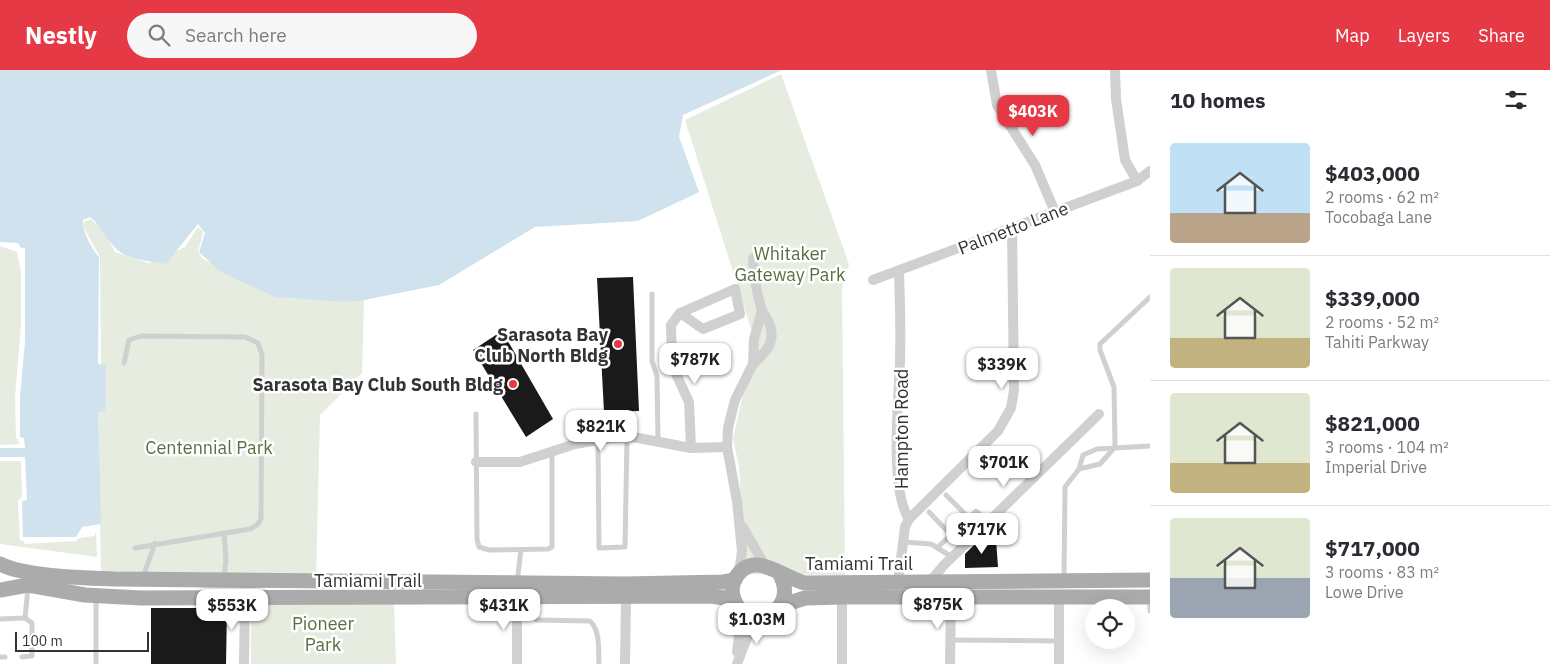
<!DOCTYPE html>
<meta charset="utf-8">
<style>
:root{--surface:#fff;--page:#f7f7f7;--text:#2b2b33;--muted:#7c7c81;--line:#e1e1e2;--accent:#e63946}
body{margin:0;font-family:"IBM Plex Sans",sans-serif;background:var(--page);color:var(--text);height:100vh;display:flex;flex-direction:column;font-size:19px;white-space:nowrap}
*{box-sizing:border-box;margin:0}
p{font-size:16px;color:var(--muted)}
.icon{flex:none;width:28px;height:28px;fill:none;stroke:currentColor;stroke-width:2;stroke-linecap:round;stroke-linejoin:round}
.map{position:relative;flex:1;overflow:hidden}
.panel{display:flex;flex-direction:column;background:var(--surface);width:400px}
.panel>*{flex:none}
.buttons{position:absolute;left:1085px;top:529px;display:grid;gap:10px}
.buttons a{display:grid;place-items:center;width:50px;height:50px;border-radius:50%;background:var(--surface);box-shadow:0 5px 20px #0002;font-size:25px}
.scale{position:absolute;left:15px;bottom:12px;width:134px;box-sizing:border-box;padding-left:5px;border:2px solid #333;border-top:0;font-size:14px;line-height:18px;white-space:nowrap;color:#333;-webkit-text-stroke:4px #fff;paint-order:stroke}
.price{position:absolute;translate:-50% -42px;padding:0 11px;border-radius:10px;background:#fff;color:#222;font-size:16px;line-height:32px;filter:drop-shadow(0 1px 2px #0008)}
.price::after{content:'';position:absolute;left:50%;top:30px;width:15px;height:11px;margin-left:-8px;background:inherit;clip-path:polygon(0 0,100% 0,50% 100%)}
.price.active{background:var(--accent);color:#fff}
ul{padding:0;list-style:none}
li{display:flex;align-items:center;gap:15px;height:125px;padding:0 20px}
li+li{border-top:1px solid var(--line)}
li span{display:grid;place-items:center;flex:none;width:140px;height:100px;border-radius:5px;color:#555}
li>.icon{margin-inline-start:auto}
span .icon{width:60px;height:60px;fill:#fffc;stroke-width:1}
li b{font-size:21px}
h2{display:flex;justify-content:space-between;align-items:center;height:60px;padding:0 20px;font-size:21px}
header{display:flex;align-items:center;gap:30px;box-sizing:border-box;height:70px;padding:0 25px;background:var(--accent);color:#fff}
header strong{font-size:24px}
nav{display:flex;gap:28px;margin-inline-start:auto;font-size:18px}
.search{width:350px;height:45px;background:var(--page);display:flex;align-items:center;gap:12px;box-sizing:border-box;padding:0 18px;border-radius:28px;color:var(--muted);font-size:19px}
main{display:flex;flex:1;min-height:0}
.map>svg:first-child{display:block}
.green{fill:#e6ecdf}
.water{fill:#cfe2ee}
.building{fill:#1a1a1a}
.lines{fill:none;stroke-linecap:round;stroke-linejoin:round}
.service{stroke:#d0d0d0;stroke-width:5}
.minor{stroke:#d0d0d0;stroke-width:10}
.primary{stroke:#ababab;stroke-width:15}
.poi-dot{fill:#e63946;stroke:#fff;stroke-width:2}
.labels{text-anchor:middle;dominant-baseline:central;stroke-width:5;stroke-linejoin:round;paint-order:stroke}
.street-label{font-size:18px;fill:#333;stroke:#fff}
.park-label{font-size:18px;fill:#56703f;stroke:#fff}
.poi-label{font-size:18px;font-weight:bold;fill:#333;stroke:#fff;text-anchor:end}
</style>
<header>
<strong>Nestly</strong>
<div class="search"><svg class="icon" aria-label="search" viewBox="0 0 24 24"><circle cx="10" cy="10" r="6"/><path d="M15 15l6 6"/></svg>Search here</div>
<nav><a>Map</a><a>Layers</a><a>Share</a></nav>
</header>
<main>
<div class="map">
<svg width="1150" height="594" viewBox="0 0 1150 594">
<rect width="100%" height="100%" fill="#fff"/>
<g class="green">
<polygon points="781,4 849,194 842,217 845,505 745,504 739,396 733,369 755,271 685,50"/>
<polygon points="91,149 103,161 115,182 149,193 185,177 198,157 203,162 198,182 203,189 286,228 364,230 362,303 320,345 316,508 101,504 98,341 105,341 105,295 101,295 100,187 84,158 84,152"/>
<polygon points="0,176 17,182 21,202 21,255 15,327 16,367 20,374 0,375"/>
<polygon points="0,391 21,391 22,427 18,431 20,471 24,471 24,474 76,471 80,468 94,466 96,462 97,487 0,474"/>
<polygon points="394,533 396,594 251,594 251,534"/>
</g>
<path class="water" d="M0,0H782L683,45L679,67L699,122L638,151L535,157L439,215L364,230L346,232L275,227L221,202L199,182L205,163L198,154L166,194C121,187 120,188 94,150L90,147L83,150C83,164 91,177 99,187L98,294L106,295L105,341L98,342L101,454L82,457L76,467H23L22,431L27,430L25,387H0V378H25L24,368L20,367V327L25,271V178H21L18,173L0,172Z"/>
<g class="building">
<polygon points="633,207 639,341 604,342 597,208"/>
<polygon points="502,261 553,349 526,367 473,280"/>
<polygon points="980,469 996,469 998,497 965,498 965,484"/>
<polygon points="151,538 227,538 226,594 151,594"/>
</g>
<g class="lines">
<g class="service">
<polyline points="652,224 652,291 657,306 658,370"/>
<polyline points="124,293 129,270 141,266 245,267 258,273 262,285 261,449 257,455 250,459 135,478"/>
<polyline points="476,344 477,469 479,477 489,480 548,479 552,477 552,382"/>
<polyline points="598,370 599,478 625,477 627,368"/>
<polyline points="1079,399 1100,394 1115,377 1114,317 1100,280 1100,274 1150,227"/>
<polyline points="929,442 951,465"/>
<polyline points="969,448 976,441 988,451"/>
<polyline points="224,463 226,490 224,508"/>
<polyline points="903,472 931,474 952,487"/>
<polyline points="937,478 969,448 946,425"/>
<polyline points="143,507 155,473"/>
<polyline points="1064,510 1065,417 1079,399 1083,385 1097,379 1150,376"/>
<polyline points="517,512 521,480"/>
<polyline points="1150,530 1150,541"/>
<polyline points="0,549 25,548 28,518"/>
<path d="M536,550L590,551C601,562 598,580 599,594"/>
<polyline points="951,570 1059,571"/>
<polyline points="0,587 5,587"/>
<polyline points="22,587 32,586 32,553 25,548"/>
<polyline points="96,594 96,526"/>
</g>
<g class="minor">
<polyline points="991,0 997,35 1035,95 1055,142"/>
<polyline points="1115,0 1116,29 1125,90 1137,111"/>
<path d="M753,188C754,205 756,221 761,237C763,244 768,249 770,255C776,273 765,283 753,294"/>
<polyline points="873,210 1137,111 1150,101"/>
<polyline points="680,243 703,259 740,244 735,219 680,243 671,255 672,295 689,332 691,378"/>
<polyline points="476,392 520,392 575,374 610,368 633,367 691,378 727,377"/>
<polyline points="909,449 998,361 1011,338 1014,320 1012,158"/>
<polyline points="742,456 764,494"/>
<polyline points="739,502 742,481 737,431 727,377 728,358 735,330 753,294 754,269 762,240"/>
<polyline points="930,512 943,496 1099,344"/>
<path d="M898,513L905,457L909,449C889,420 899,326 900,290C901,260 900,231 899,201"/>
<polyline points="737,582 742,541"/>
<polyline points="244,594 245,528"/>
<polyline points="517,594 517,528"/>
<polyline points="625,594 626,528"/>
<path d="M737,594C744,576 748,558 765,547"/>
<polyline points="842,594 842,527"/>
<polyline points="950,594 951,527"/>
<polyline points="1059,594 1059,527"/>
</g>
<g class="primary">
<path d="M0,494C25,507 87,508 116,509L625,514L723,512L735,510"/>
<path d="M779,503C802,542 746,565 734,529C731,522 732,513 736,507C754,479 783,508 805,513L1150,510"/>
<polyline points="0,520 28,515 85,525 141,528 711,526 724,528 736,535"/>
<polyline points="780,536 805,528 842,527 1150,527"/>
</g>
</g>
<g class="poi-dot">
<circle cx="618" cy="274" r="5"/>
<circle cx="513" cy="314" r="5"/>
</g>
<g class="labels">
<g class="street-label">
<text transform="translate(1013 158) rotate(-21)">Palmetto Lane</text>
<text transform="translate(901 359) rotate(-90)">Hampton Road</text>
<text x="859" y="493">Tamiami Trail</text>
<text x="368" y="510">Tamiami Trail</text>
</g>
<g class="park-label">
<text x="790" y="183">Whitaker<tspan x="790" dy="21">Gateway Park</tspan></text>
<text x="209" y="377">Centennial Park</text>
<text x="323" y="553">Pioneer<tspan x="323" dy="21">Park</tspan></text>
</g>
<g class="poi-label">
<text x="608" y="264">Sarasota Bay<tspan x="608" dy="21">Club North Bldg</tspan></text>
<text x="503" y="314">Sarasota Bay Club South Bldg</text>
</g>
</g>
</svg>
<div class="buttons">
<a><svg class="icon" aria-label="locate" viewBox="0 0 24 24"><circle cx="12" cy="12" r="6"/><path d="M12 2v4M12 18v4M2 12h4M18 12h4"/></svg></a>
</div>
<div class="scale">100 m</div>
<b class="price active" style="left:1033px;top:67px">$403K</b>
<b class="price" style="left:695px;top:315px">$787K</b>
<b class="price" style="left:1002px;top:320px">$339K</b>
<b class="price" style="left:601px;top:382px">$821K</b>
<b class="price" style="left:1004px;top:418px">$701K</b>
<b class="price" style="left:982px;top:485px">$717K</b>
<b class="price" style="left:938px;top:560px">$875K</b>
<b class="price" style="left:232px;top:561px">$553K</b>
<b class="price" style="left:504px;top:561px">$431K</b>
<b class="price" style="left:757px;top:575px">$1.03M</b>
</div>
<section class="panel">
<h2>10 homes<svg class="icon" aria-label="filters" viewBox="0 0 24 24"><path d="M4 7h16M4 17h16"/><circle cx="9" cy="7" r="2"/><circle cx="15" cy="17" r="2"/></svg></h2>
<ul>
<li><span style="background:linear-gradient(#bfe0f5 70%,#b9a48a 0)"><svg class="icon" aria-label="home" viewBox="0 0 24 24"><path d="M3 11l9-7 9 7M6 9v11h12V9"/></svg></span><div><b>$403,000</b><p>2 rooms · 62 m²</p><p>Tocobaga Lane</p></div></li>
<li><span style="background:linear-gradient(#dfe7d0 70%,#c2b280 0)"><svg class="icon" aria-label="home" viewBox="0 0 24 24"><path d="M3 11l9-7 9 7M6 9v11h12V9"/></svg></span><div><b>$339,000</b><p>2 rooms · 52 m²</p><p>Tahiti Parkway</p></div></li>
<li><span style="background:linear-gradient(#dfe7d0 70%,#c2b280 0)"><svg class="icon" aria-label="home" viewBox="0 0 24 24"><path d="M3 11l9-7 9 7M6 9v11h12V9"/></svg></span><div><b>$821,000</b><p>3 rooms · 104 m²</p><p>Imperial Drive</p></div></li>
<li><span style="background:linear-gradient(#dfe7d0 60%,#9aa5b1 0)"><svg class="icon" aria-label="home" viewBox="0 0 24 24"><path d="M3 11l9-7 9 7M6 9v11h12V9"/></svg></span><div><b>$717,000</b><p>3 rooms · 83 m²</p><p>Lowe Drive</p></div></li>
</ul>
</section>
</main>
